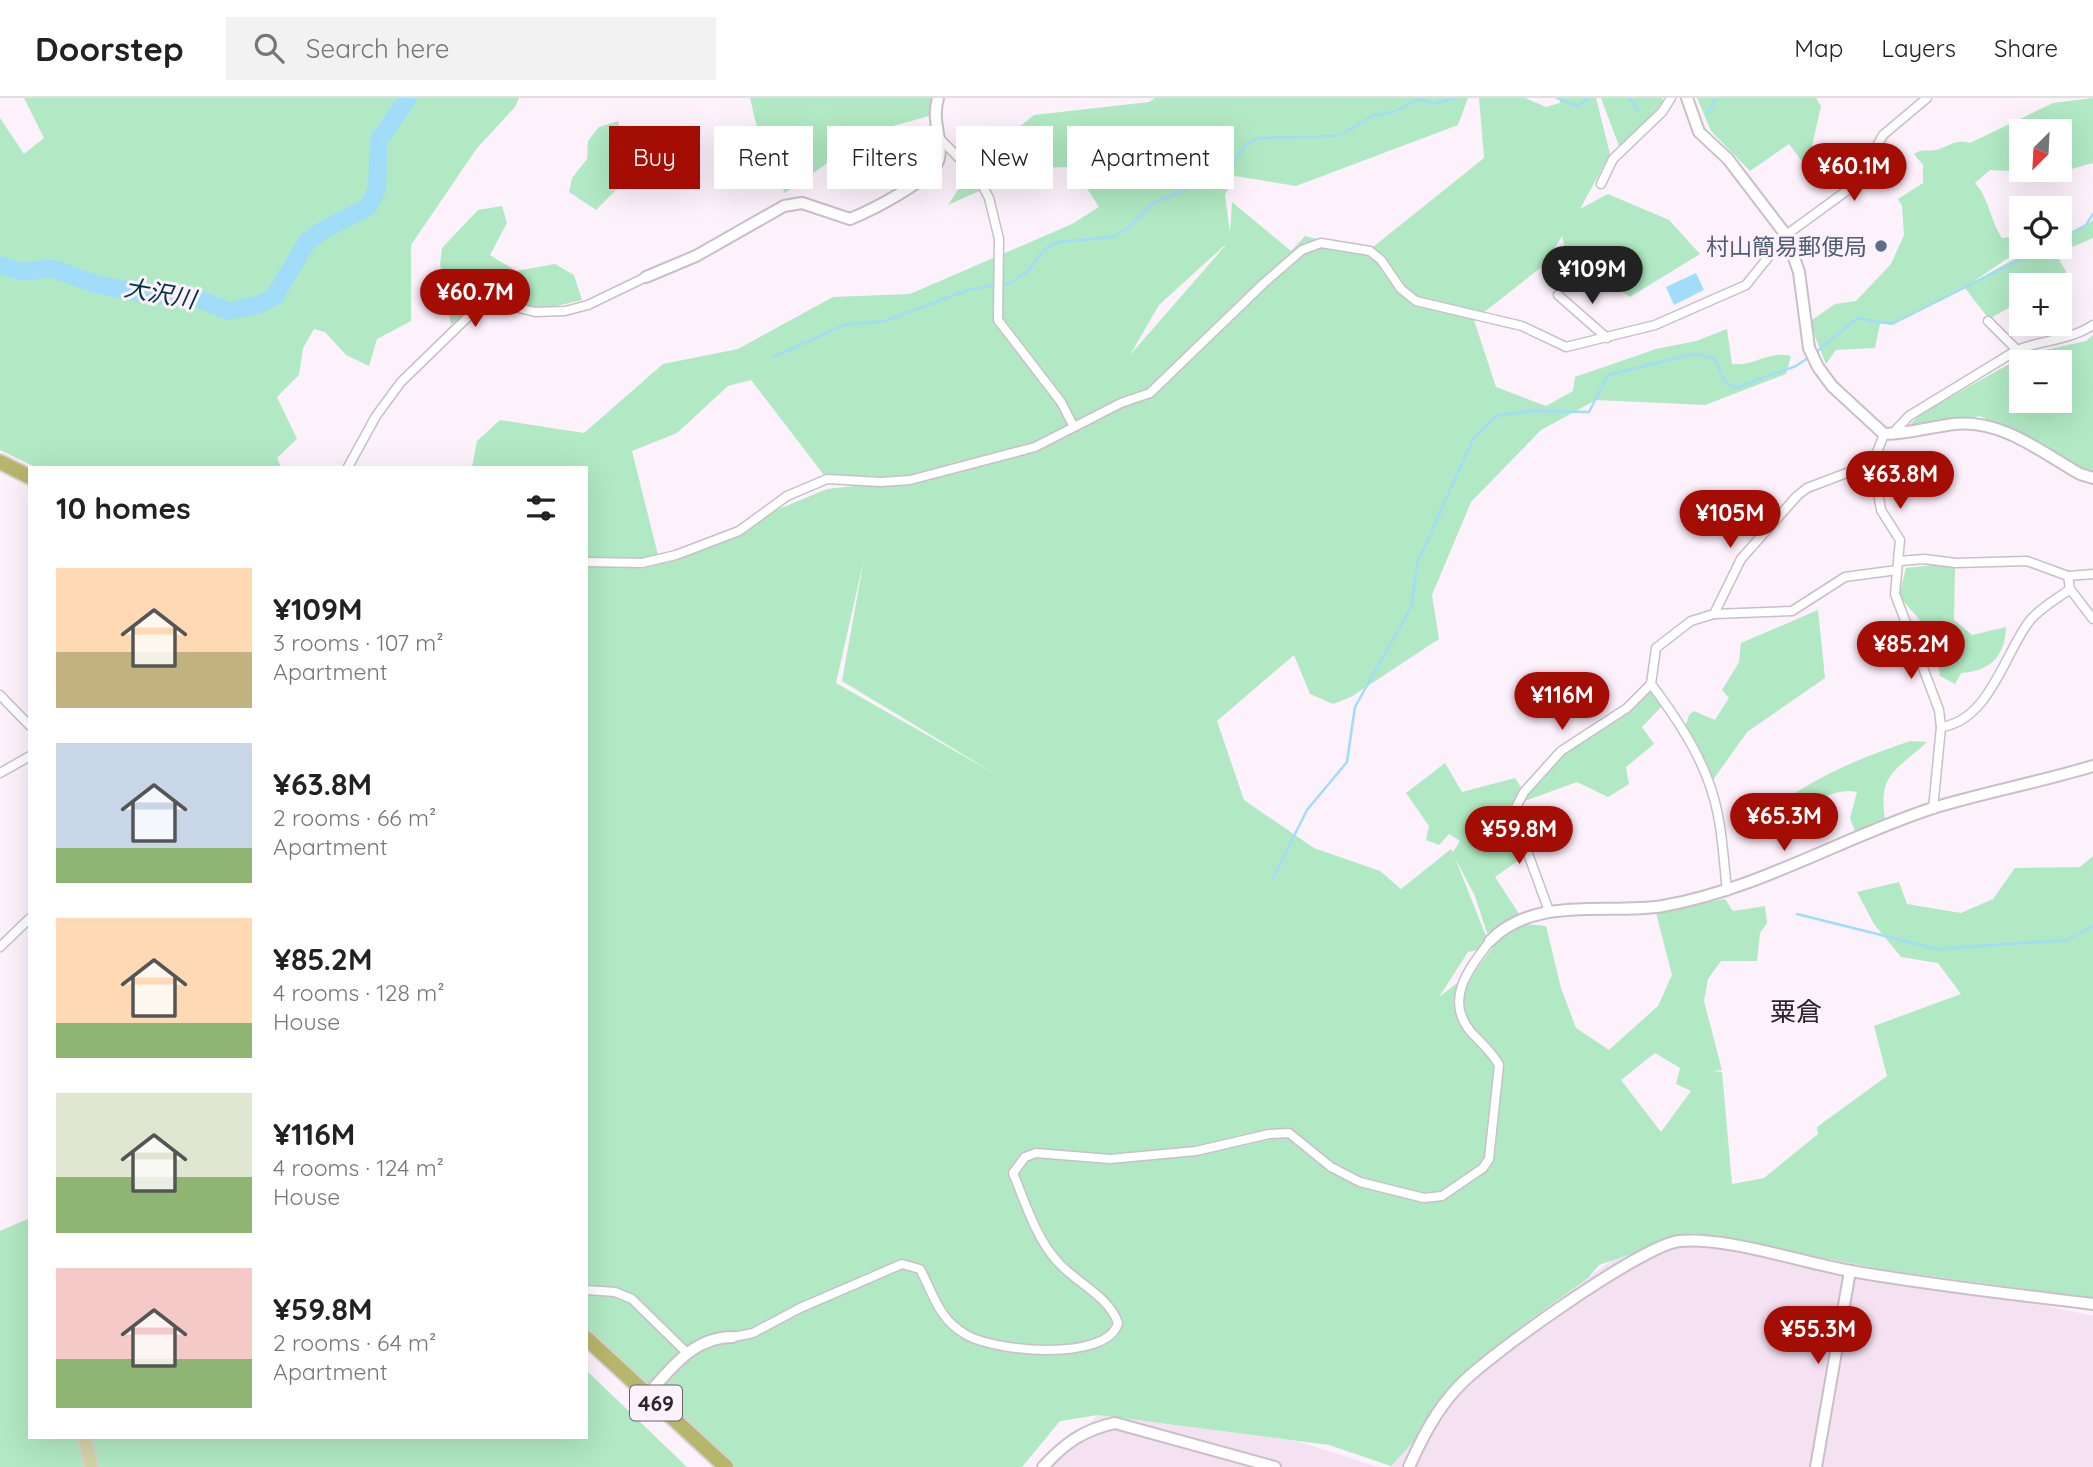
<!DOCTYPE html>
<meta charset="utf-8">
<style>
:root{--surface:#fff;--page:#f2f2f2;--text:#222;--muted:#767676;--line:#e0e0e0;--accent:#a30d04}
body{margin:0;font-family:Quicksand,"Noto Sans JP",sans-serif;background:var(--page);color:var(--text);height:100vh;display:flex;flex-direction:column;font-size:26px;white-space:nowrap}
*{box-sizing:border-box;margin:0}
p{font-size:23px;color:var(--muted)}
.icon{flex:none;width:38px;height:38px;fill:none;stroke:currentColor;stroke-width:2;stroke-linecap:round;stroke-linejoin:round}
.map{position:relative;flex:1;overflow:hidden}
.details{position:absolute;left:28px;top:368px;width:560px;height:973px;display:flex;flex-direction:column;background:var(--surface);border-radius:0px;box-shadow:0 7px 28px #0002}
.details>*{flex:none}
.top-card{position:absolute;left:609px;top:28px;width:665px;height:63px;display:flex;gap:14px}
.needle{width:46px;rotate:204deg}
.fabs{position:absolute;left:2009px;top:21px;display:grid;gap:14px}
.fabs a{display:grid;place-items:center;width:63px;height:63px;border-radius:0px;background:var(--surface);box-shadow:0 7px 28px #0002;font-size:35px}
.price{position:absolute;translate:-50% -60px;padding:0 16px;border-radius:24px;background:var(--accent);color:#fff;font-size:23px;line-height:46px;filter:drop-shadow(0 2px 4px #0008)}
.price::after{content:'';position:absolute;left:50%;top:42px;width:21px;height:16px;margin-left:-10px;background:inherit;clip-path:polygon(0 0,100% 0,50% 100%)}
.price.current{background:#222;color:#fff}
ul{padding:0;list-style:none}
li{display:flex;align-items:center;gap:21px;height:175px;padding:0 28px}
li span{display:grid;place-items:center;flex:none;width:196px;height:140px;border-radius:0px;color:#555}
li>.icon{margin-inline-start:auto}
span .icon{width:84px;height:84px;fill:#fffc;stroke-width:1}
li b{font-size:30px}
h2{display:flex;justify-content:space-between;align-items:center;height:84px;padding:0 28px;font-size:30px}
.chip{padding:0 24px;border-radius:0px;background:var(--surface);box-shadow:0 7px 28px #0002;font-size:24px;line-height:63px}
.chip.current{background:var(--accent);color:#fff}
header{display:flex;align-items:center;gap:42px;box-sizing:border-box;height:98px;padding:0 35px;background:var(--surface);border-bottom:2px solid var(--line)}
header strong{font-size:33px}
nav{display:flex;gap:38px;margin-inline-start:auto;font-size:24px}
.search{width:490px;height:63px;background:var(--page);display:flex;align-items:center;gap:18px;box-sizing:border-box;padding:0 24px;border-radius:0px;color:var(--muted);font-size:26px}
.map>svg:first-child{display:block}
.built{fill:#f4e2f3}
.green{fill:#b0e9c3;fill-rule:evenodd}
.water{fill:#a1ddf9}
.lines{fill:none;stroke-linecap:round;stroke-linejoin:round}
.stream{stroke:#a1ddf9;stroke-width:2.5}
.river{stroke:#a1ddf9;stroke-width:18}
.street-casing{stroke:#cabfc9;stroke-width:11}
.secondary-casing{stroke:#cabfc9;stroke-width:14}
.primary-casing{stroke:#d4d4d4;stroke-width:16}
.highway-casing{stroke:#d4d4d4;stroke-width:18}
.street{stroke:#fff;stroke-width:8}
.secondary{stroke:#fff;stroke-width:10}
.primary{stroke:#d4d3a7;stroke-width:12}
.highway{stroke:#b8b56c;stroke-width:14}
.service-dot{fill:#5c6f8a;stroke:#fdf1fc;stroke-width:2.5}
.labels{text-anchor:middle;dominant-baseline:central;stroke-width:6;stroke-linejoin:round;paint-order:stroke}
.shield{fill:#fdf1fc;stroke:#696369;stroke-width:2}
.shield-label{font-size:21px;font-weight:bold;fill:#2a262a}
.service-label{font-size:23px;fill:#4e5e75;stroke:#fdf1fc;text-anchor:end}
.water-label{font-size:24px;font-style:italic;fill:#003346;stroke:#fdf1fc}
.quarter-label{font-size:26px;fill:#2a262a;stroke:#fdf1fc}
</style>
<header>
<strong>Doorstep</strong>
<div class="search"><svg class="icon" aria-label="search" viewBox="0 0 24 24"><circle cx="10" cy="10" r="6"/><path d="M15 15l6 6"/></svg>Search here</div>
<nav><a>Map</a><a>Layers</a><a>Share</a></nav>
</header>
<div class="map">
<svg width="2093" height="1369" viewBox="0 0 2093 1369">
<rect width="100%" height="100%" fill="#fdf1fc"/>
<g class="built">
<polygon points="1667,1123 2093,1218 2093,1369 1390,1369 1475,1261"/>
<polygon points="1098,1317 1297,1343 1378,1369 1047,1369"/>
</g>
<g class="green">
<polygon points="24,0 519,0 515,9 477,50 411,147 411,223 377,241 369,268 346,257 325,234 314,231 303,250 299,277 277,299 297,341 277,360 281,369 35,369 0,352 0,20 24,56 44,40"/>
<polygon points="750,0 931,0 929,18 871,34 785,95 763,55"/>
<path d="M1155,0H1468L1458,27L1296,88L1235,78L1225,97L1230,135L1232,104L1291,153L1305,138L1368,153L1484,60L1479,0H1525L1546,9L1560,5V0H1596L1610,56L1580,111L1608,96L1669,122L1700,156L1630,199L1566,154L1562,138L1544,167L1474,222L1496,289L1546,308L1573,293L1575,279L1656,251L1696,243L1727,231L1732,266C1753,269 1770,252 1791,258L1786,276L1705,307L1596,302L1541,332L1471,404L1432,497L1439,541L1351,599L1333,606L1310,596L1294,557L1217,623L1244,702L1314,750L1380,773L1401,791L1451,751L1453,754L1460,743L1449,736L1439,747L1426,742L1429,728L1406,695L1445,665L1462,694L1515,680L1524,694L1556,659L1650,588L1665,605L1642,629L1654,646L1626,669L1629,686L1608,699L1577,684L1519,705L1522,697L1480,735L1514,715L1526,757L1495,779L1520,817L1487,835L1475,798L1455,760L1488,843L1478,852L1468,854L1439,899L1478,869L1496,845L1525,826L1546,828L1561,890L1576,930L1609,952L1658,908L1672,877L1656,815L1725,801L1733,813L1765,808L1767,825L1760,835L1757,863H1721L1708,881L1704,903L1722,972L1712,973L1722,974L1732,1086L1764,1080L1818,1036L1817,1029L1887,978L1874,928L1961,896L1938,865L1901,859L1874,826L1857,794L1899,784L1907,806L1961,815L1993,801L2015,770L2080,769L2093,758V1200L1893,1173L1693,1135L1599,1167L1588,1180L1516,1232L1391,1368L1329,1347L1098,1317L1060,1323L1022,1369H726L586,1240V1192L603,1191L586,1187V369H472L477,343L500,322L584,335L663,266L738,251L833,199L910,196L1072,126L1099,109L1073,69L1030,70L948,107L977,63L1034,17L1149,4ZM1225,147V148L1130,257L1159,207ZM751,282L827,381L881,385L827,391L659,461L632,353L677,335L728,288ZM864,461L842,583L997,677L836,585ZM1655,955L1680,970L1676,986L1691,993L1661,1034L1621,982Z"/>
<polygon points="1601,0 1662,0 1663,2 1659,12 1619,48"/>
<polygon points="1697,0 1816,0 1821,8 1807,70 1789,46 1750,73 1711,33"/>
<path d="M2093,0V65L2057,75L1990,72L1975,85C1989,100 1990,122 2002,140L2021,138V149H2032L2005,162L1973,184L2036,149H2060V137L2084,129L2093,122V140L2056,156L2068,177L2049,187H2021V203L1989,221L1964,189L1894,225L1880,226L1875,250L1836,252L1826,266L1809,224L1835,206L1856,203L1891,166L1904,137L1902,108L1898,101L1923,85V67L1914,56C1923,50 1927,54 1936,52C1951,48 1954,41 1970,45L2053,5ZM2021,33H2060V72H2021Z"/>
<polygon points="618,23 621,33 617,65 631,75 638,91 617,91 596,112 569,94 572,80 587,61 588,43 599,29"/>
<polygon points="502,108 507,125 490,157 516,173 555,166 574,177 582,202 548,210 500,205 473,210 451,226 440,166 442,150 478,112"/>
<path d="M2093,237V374L2079,371L1980,318L1906,330L1922,315L2027,256L2086,243ZM2021,264H2060V303H2021Z"/>
<path d="M1942,466L1955,470L1954,522L1972,537L2006,529C2005,559 1990,573 1961,575L1955,586L1940,578L1932,536L1899,498L1906,470Z"/>
<polygon points="1818,512 1825,580 1747,634 1713,682 1683,635 1689,617 1694,613 1715,622 1729,600 1722,592 1739,564 1741,545"/>
<path d="M1910,643L1927,644C1896,673 1878,675 1885,721L1855,734L1850,720L1857,694C1839,690 1818,700 1804,713L1796,710L1795,695C1831,672 1869,657 1910,643Z"/>
<polygon points="30,1120 30,1339 586,1339 586,1272 687,1369 0,1369 0,1133"/>
</g>
<polygon class="water" points="1696,175 1704,192 1674,207 1666,189"/>
<g class="lines">
<g class="stream">
<polyline points="1557,0 1578,8 1589,0"/>
<polyline points="1629,0 1638,12"/>
<polyline points="1708,15 1716,0"/>
<polyline points="2060,141 2086,127 2093,116"/>
<polyline points="1814,256 1857,220 1892,226 2045,149"/>
<polyline points="773,259 844,227 885,223 971,191 1010,185 1027,174 1046,150 1059,144 1113,139 1127,131 1152,106 1228,73 1245,47 1258,40 1339,38 1372,18 1394,14 1419,1 1433,6 1455,0"/>
<polyline points="1273,780 1307,712 1347,664 1355,609 1411,509 1418,463 1474,339 1496,318 1528,313 1589,314 1608,277 1694,256 1714,260 1725,283 1735,290 1796,268 1808,260"/>
<polyline points="1797,816 1937,851 2067,842 2093,828"/>
</g>
<polyline class="river" points="0,167 23,174 51,170 95,186 150,197 194,199 228,213 258,207 274,199 307,144 323,132 368,109 377,91 379,42 408,0"/>
<g class="street-casing">
<g id="street">
<polyline points="937,38 978,79 989,100 999,141 998,222 1061,304 1074,329"/>
<polyline points="1601,86 1613,61 1662,14 1671,0"/>
<polyline points="1558,197 1607,240"/>
<polyline points="1988,223 2017,252"/>
<polyline points="1884,336 1873,365 1881,412 1900,442 1895,496 1939,612 1941,629 1933,711"/>
<path d="M1892,336L1909,318L2017,252C2042,242 2071,242 2093,227"/>
<polyline points="348,369 376,318 401,284 473,214 500,205 535,214 565,213 588,207 646,179"/>
<polyline points="1900,463 1924,461 1956,465 2027,463 2068,478 2093,476"/>
<polyline points="586,464 642,465 676,457 739,433 787,398 827,381 881,384 910,382 1035,349 1121,305 1150,295 1264,185 1302,152 1321,145 1370,153 1381,162 1401,191 1416,203 1522,228 1566,249 1655,227 1746,187 1786,137 1856,86 1883,37 1927,0"/>
<polyline points="2068,478 2070,491 2093,521"/>
<polyline points="1714,516 1792,513 1845,479 1897,472"/>
<path d="M1651,586C1673,615 1697,650 1709,685C1722,719 1723,757 1727,793"/>
<polyline points="0,597 30,628"/>
<path d="M1941,629C1988,623 2004,558 2028,525C2037,512 2057,501 2070,491"/>
<polyline points="0,675 30,658"/>
<polyline points="1549,813 1513,715 1524,694 1561,653 1627,610 1651,586 1656,550 1691,523 1714,516 1741,461 1797,398 1807,390 1873,365"/>
<polyline points="0,849 30,820"/>
<polyline points="586,1192 615,1194 632,1201 687,1255"/>
<path d="M733,1239L753,1235L800,1210L902,1166L920,1171C934,1197 938,1220 965,1236C993,1254 1108,1264 1118,1225C1108,1197 1076,1185 1057,1163C1036,1140 1025,1104 1013,1075L1025,1059L1036,1055L1110,1061L1196,1053L1269,1036L1289,1035L1331,1069L1360,1084L1424,1100L1442,1098L1483,1070L1489,1061L1499,967C1492,954 1481,945 1471,934C1444,902 1468,872 1490,843"/>
</g>
</g>
<g class="secondary-casing">
<g id="secondary">
<path d="M1687,0L1699,34L1728,61L1786,137L1799,174L1809,250L1818,269L1832,288L1884,336C1908,336 1930,329 1954,326C2002,321 2041,354 2080,376L2093,380"/>
<path d="M646,179L696,158L784,108L802,105L850,121C870,113 936,80 939,60C943,41 931,24 938,0"/>
<path d="M1490,843C1534,797 1606,817 1663,808C1759,791 1841,740 1933,710C1986,694 2040,684 2093,668"/>
<path d="M647,1297C672,1270 693,1239 733,1239"/>
<path d="M1043,1369C1065,1345 1083,1332 1115,1325L1275,1369"/>
<path d="M1409,1369C1422,1340 1436,1312 1459,1288C1488,1257 1641,1148 1679,1143C1725,1138 1803,1165 1851,1173C1931,1187 2012,1196 2093,1206"/>
<polyline points="1816,1369 1850,1173"/>
</g>
</g>
<g class="primary-casing">
<polyline id="primary" points="85,1339 91,1369"/>
</g>
<g class="highway-casing">
<g id="highway">
<polyline points="0,364 30,379"/>
<polyline points="586,1240 726,1369"/>
</g>
</g>
<use href="#street" class="street"/>
<use href="#secondary" class="secondary"/>
<use href="#primary" class="primary"/>
<use href="#highway" class="highway"/>
</g>
<circle class="service-dot" cx="1881" cy="148" r="7"/>
<g class="labels">
<rect class="shield" x="630" y="1287.5" width="52" height="35" rx="5"/>
<g class="shield-label">
<text x="656" y="1305">469</text>
</g>
<g class="service-label">
<text x="1867" y="148">村山簡易郵便局</text>
</g>
<g class="water-label">
<text transform="translate(160 195) rotate(10)">大沢川</text>
</g>
<g class="quarter-label">
<text x="1796" y="913">粟倉</text>
</g>
</g>
</svg>
<div class="fabs">
<a><svg class="needle" viewBox="-14 -14 28 28"><path d="M0-13l5 13h-10z" fill="#e53935"/><path d="M0 13l5-13h-10z" fill="#767676"/></svg></a>
<a><svg class="icon" aria-label="locate" viewBox="0 0 24 24"><circle cx="12" cy="12" r="6"/><path d="M12 2v4M12 18v4M2 12h4M18 12h4"/></svg></a>
<a>+</a>
<a>−</a>
</div>
<b class="price" style="left:1854px;top:105px">¥60.1M</b>
<b class="price current" style="left:1592px;top:208px">¥109M</b>
<b class="price" style="left:475px;top:231px">¥60.7M</b>
<b class="price" style="left:1900px;top:413px">¥63.8M</b>
<b class="price" style="left:1730px;top:452px">¥105M</b>
<b class="price" style="left:1911px;top:583px">¥85.2M</b>
<b class="price" style="left:1562px;top:634px">¥116M</b>
<b class="price" style="left:1784px;top:755px">¥65.3M</b>
<b class="price" style="left:1519px;top:768px">¥59.8M</b>
<b class="price" style="left:1818px;top:1268px">¥55.3M</b>
<div class="top-card">
<a class="chip current">Buy</a>
<a class="chip">Rent</a>
<a class="chip">Filters</a>
<a class="chip">New</a>
<a class="chip">Apartment</a>
</div>
<section class="details">
<h2>10 homes<svg class="icon" aria-label="filters" viewBox="0 0 24 24"><path d="M4 7h16M4 17h16"/><circle cx="9" cy="7" r="2"/><circle cx="15" cy="17" r="2"/></svg></h2>
<ul>
<li><span style="background:linear-gradient(#ffd9b3 60%,#c2b280 0)"><svg class="icon" aria-label="home" viewBox="0 0 24 24"><path d="M3 11l9-7 9 7M6 9v11h12V9"/></svg></span><div><b>¥109M</b><p>3 rooms · 107 m²</p><p>Apartment</p></div></li>
<li><span style="background:linear-gradient(#c9d6e8 75%,#8fb573 0)"><svg class="icon" aria-label="home" viewBox="0 0 24 24"><path d="M3 11l9-7 9 7M6 9v11h12V9"/></svg></span><div><b>¥63.8M</b><p>2 rooms · 66 m²</p><p>Apartment</p></div></li>
<li><span style="background:linear-gradient(#ffd9b3 75%,#8fb573 0)"><svg class="icon" aria-label="home" viewBox="0 0 24 24"><path d="M3 11l9-7 9 7M6 9v11h12V9"/></svg></span><div><b>¥85.2M</b><p>4 rooms · 128 m²</p><p>House</p></div></li>
<li><span style="background:linear-gradient(#dfe7d0 60%,#8fb573 0)"><svg class="icon" aria-label="home" viewBox="0 0 24 24"><path d="M3 11l9-7 9 7M6 9v11h12V9"/></svg></span><div><b>¥116M</b><p>4 rooms · 124 m²</p><p>House</p></div></li>
<li><span style="background:linear-gradient(#f6c9c9 65%,#8fb573 0)"><svg class="icon" aria-label="home" viewBox="0 0 24 24"><path d="M3 11l9-7 9 7M6 9v11h12V9"/></svg></span><div><b>¥59.8M</b><p>2 rooms · 64 m²</p><p>Apartment</p></div></li>
</ul>
</section>
</div>
